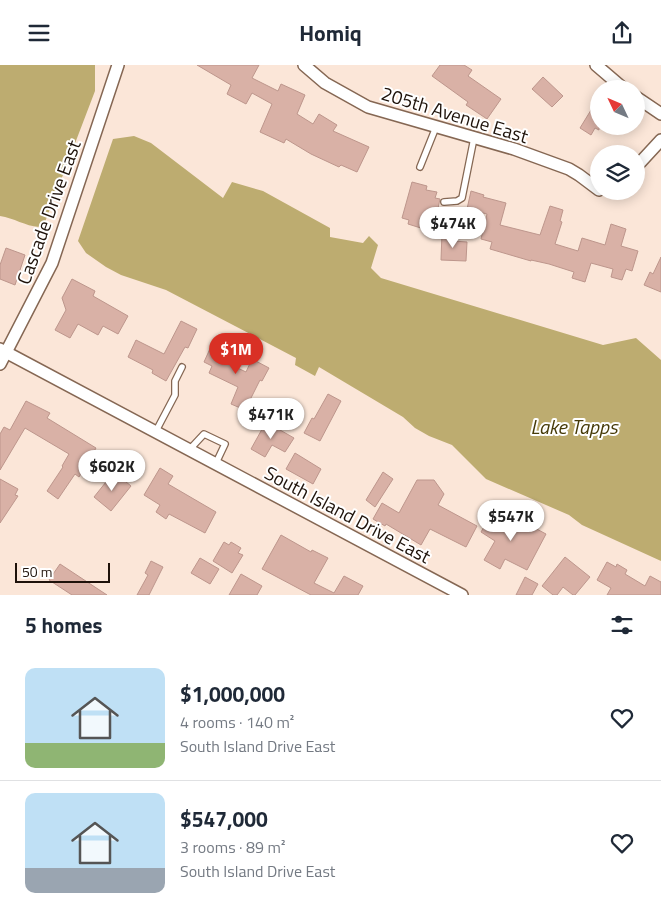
<!DOCTYPE html>
<meta charset="utf-8">
<style>
:root{--surface:#fff;--page:#f2f2f3;--text:#1f2937;--muted:#747a83;--line:#e0e1e3;--accent:#d93025}
body{margin:0;font-family:"Titillium Web",sans-serif;background:var(--page);color:var(--text);height:100vh;display:flex;flex-direction:column;font-size:19px;white-space:nowrap}
*{box-sizing:border-box;margin:0}
p{font-size:16px;color:var(--muted)}
.icon{flex:none;width:28px;height:28px;fill:none;stroke:currentColor;stroke-width:2;stroke-linecap:round;stroke-linejoin:round}
.map{position:relative;height:530px;overflow:hidden}
.sheet{display:flex;flex-direction:column;background:var(--surface);flex:1}
.sheet>*{flex:none}
.needle{width:32px;rotate:314deg}
.fabs{position:absolute;left:590px;top:15px;display:grid;gap:10px}
.fabs a{display:grid;place-items:center;width:55px;height:55px;border-radius:50%;background:var(--surface);box-shadow:0 2px 12px #0003;font-size:25px}
.scale{position:absolute;left:15px;bottom:12px;width:95px;box-sizing:border-box;padding-left:5px;border:2px solid #1e120a;border-top:0;font-size:14px;line-height:18px;white-space:nowrap;color:#1e120a;-webkit-text-stroke:4px #fff;paint-order:stroke}
.price{position:absolute;translate:-50% -42px;padding:0 11px;border-radius:18px;background:#fff;color:#222;font-size:16px;line-height:32px;filter:drop-shadow(0 1px 2px #0008)}
.price::after{content:'';position:absolute;left:50%;top:30px;width:15px;height:11px;margin-left:-8px;background:inherit;clip-path:polygon(0 0,100% 0,50% 100%)}
.price.on{background:var(--accent);color:#fff}
ul{padding:0;list-style:none}
li{display:flex;align-items:center;gap:15px;height:125px;padding:0 25px}
li+li{border-top:1px solid var(--line)}
li span{display:grid;place-items:center;flex:none;width:140px;height:100px;border-radius:10px;color:#555}
li>.icon{margin-inline-start:auto}
span .icon{width:60px;height:60px;fill:#fffc;stroke-width:1}
li b{font-size:21px}
h2{display:flex;justify-content:space-between;align-items:center;height:60px;padding:0 25px;font-size:21px}
header{display:flex;justify-content:space-between;align-items:center;height:65px;padding:0 25px;background:var(--surface);font-size:22px;font-weight:700}
.map>svg:first-child{display:block}
.water{fill:#bdac70}
.building{fill:#d9b1a6;stroke:#bd968c}
.lines{fill:none;stroke-linecap:round;stroke-linejoin:round}
.lane-casing{stroke:#856753;stroke-width:8}
.street-casing{stroke:#856753;stroke-width:14}
.lane{stroke:#fff;stroke-width:5.5}
.street{stroke:#fff;stroke-width:11}
.labels{text-anchor:middle;dominant-baseline:central;stroke-width:4;stroke-linejoin:round;paint-order:stroke}
.street-label{font-size:19px;fill:#1e120a;stroke:#fff}
.water-label{font-size:20px;font-style:italic;fill:#473b09;stroke:#fff}
</style>
<header><svg class="icon" aria-label="menu" viewBox="0 0 24 24"><path d="M4 6h16M4 12h16M4 18h16"/></svg>Homiq<svg class="icon" aria-label="share" viewBox="0 0 24 24"><path d="M12 15V3M7 8l5-5 5 5M5 13v7h14v-7"/></svg></header>
<div class="map">
<svg width="661" height="530" viewBox="0 0 661 530">
<rect width="100%" height="100%" fill="#fbe6d8"/>
<g class="water">
<path d="M0,0H95V26L45,157L39,162C25,161 14,153 0,151Z"/>
<polygon points="134,71 151,78 223,133 232,117 263,126 330,163 330,172 363,178 369,171 378,180 371,203 381,213 603,280 636,273 661,295 661,496 582,460 569,450 486,414 452,380 429,371 415,363 403,352 319,302 315,311 295,300 296,293 166,225 121,210 106,202 86,188 78,176 113,74"/>
</g>
<g class="building">
<polygon points="197,0 259,0 252,13 278,26 281,19 305,30 297,49 313,59 319,49 337,60 333,66 369,82 357,107 341,100 339,102 311,89 286,74 284,78 260,67 272,39 252,28 246,39 227,29 231,20"/>
<polygon points="440,0 464,0 472,5 468,11 501,34 487,54 466,40 468,37 432,11"/>
<polygon points="543,12 563,31 552,42 532,24"/>
<polygon points="599,32 599,65 595,63 591,70 580,63"/>
<polygon points="412,117 427,121 426,125 437,127 435,133 440,134 434,162 426,160 424,164 408,159 409,155 402,153"/>
<polygon points="471,126 484,130 483,132 506,138 500,160 540,170 550,141 563,145 560,156 562,157 555,179 578,186 582,173 605,180 611,159 626,164 621,181 638,186 632,206 626,204 622,215 611,212 613,204 591,198 585,217 572,213 574,207 549,199 531,195 531,196 490,184 492,177 481,174 487,149 467,144"/>
<polygon points="442,168 453,169 453,176 467,177 466,196 441,195"/>
<polygon points="6,183 25,190 15,220 0,214 0,200"/>
<polygon points="661,192 661,227 644,220 650,207 653,209"/>
<polygon points="72,214 95,226 93,231 128,251 118,269 103,261 98,270 78,259 70,273 55,265 66,245 62,233"/>
<polygon points="181,256 197,264 188,283 185,282 166,316 152,308 153,305 128,292 136,275 164,289"/>
<polygon points="213,277 230,285 225,297 246,307 252,294 269,303 262,316 260,315 245,345 231,339 238,322 209,308 212,301 204,297"/>
<polygon points="328,329 341,336 320,376 304,368 312,353 314,354"/>
<polygon points="26,336 50,348 47,353 96,383 79,412 75,409 58,434 47,426 63,402 62,401 69,389 25,363 0,405 0,369 4,362 10,365"/>
<polygon points="266,357 294,373 285,387 272,380 265,392 251,384"/>
<polygon points="295,388 321,404 313,419 286,404"/>
<polygon points="160,403 173,411 168,419 216,447 205,468 169,449 166,454 156,447 160,440 144,430"/>
<polygon points="114,407 131,421 111,446 94,432"/>
<polygon points="383,407 393,414 375,442 366,435"/>
<polygon points="0,414 18,424 15,430 18,431 0,458"/>
<polygon points="417,415 434,415 444,429 438,440 477,461 466,482 430,464 421,480 386,459 385,461 373,454 382,438 399,448"/>
<polygon points="493,446 529,466 531,461 546,469 527,505 505,494 500,504 484,495 495,476 481,467"/>
<polygon points="281,470 311,487 312,485 328,493 314,518 334,528 344,511 363,521 358,530 311,530 262,504"/>
<polygon points="224,477 229,480 231,477 241,483 238,488 243,490 232,508 213,496"/>
<polygon points="565,492 590,512 575,530 573,530 563,522 557,530 553,530 542,521"/>
<polygon points="200,493 219,504 210,519 191,508"/>
<polygon points="151,496 163,502 149,530 137,530 148,510 145,508"/>
<polygon points="607,497 616,502 617,499 627,505 625,509 645,521 650,511 661,517 661,530 607,530 611,523 597,515"/>
<polygon points="60,499 107,530 72,530 49,515"/>
<polygon points="241,509 262,521 257,530 229,530"/>
<polygon points="525,512 538,519 532,530 516,530"/>
</g>
<g class="lines">
<g class="lane-casing">
<g id="lane">
<polyline points="420,102 436,62"/>
<polyline points="444,137 457,136 462,133 474,73"/>
<polyline points="156,366 175,330 175,316 182,302"/>
<polyline points="190,384 204,369 225,379 216,398"/>
</g>
</g>
<g class="street-casing">
<g id="street">
<polyline points="304,0 325,18 368,42 514,84 569,104 579,110 599,125"/>
<polyline points="596,0 624,24"/>
<polyline points="636,32 661,49"/>
<polyline points="636,102 661,75"/>
<polyline points="0,284 462,530"/>
<polyline points="0,299 52,198 118,0"/>
</g>
</g>
<use href="#lane" class="lane"/>
<use href="#street" class="street"/>
</g>
<g class="labels">
<g class="street-label">
<text transform="translate(455 49) rotate(17)">205th Avenue East</text>
<text transform="translate(48 147) rotate(-70)">Cascade Drive East</text>
<text transform="translate(348 449) rotate(28)">South Island Drive East</text>
</g>
<g class="water-label">
<text x="574" y="361">Lake Tapps</text>
</g>
</g>
</svg>
<div class="fabs">
<a><svg class="needle" viewBox="-14 -14 28 28"><path d="M0-13l5 13h-10z" fill="#e53935"/><path d="M0 13l5-13h-10z" fill="#747a83"/></svg></a>
<a><svg class="icon" aria-label="layers" viewBox="0 0 24 24"><path d="M12 4l9 5-9 5-9-5zM3 14l9 5 9-5"/></svg></a>
</div>
<div class="scale">50 m</div>
<b class="price" style="left:453px;top:184px">$474K</b>
<b class="price on" style="left:236px;top:310px">$1M</b>
<b class="price" style="left:271px;top:375px">$471K</b>
<b class="price" style="left:112px;top:427px">$602K</b>
<b class="price" style="left:511px;top:477px">$547K</b>
</div>
<section class="sheet">
<h2>5 homes<svg class="icon" aria-label="filters" viewBox="0 0 24 24"><path d="M4 7h16M4 17h16"/><circle cx="9" cy="7" r="2"/><circle cx="15" cy="17" r="2"/></svg></h2>
<ul>
<li><span style="background:linear-gradient(#bfe0f5 75%,#8fb573 0)"><svg class="icon" aria-label="home" viewBox="0 0 24 24"><path d="M3 11l9-7 9 7M6 9v11h12V9"/></svg></span><div><b>$1,000,000</b><p>4 rooms · 140 m²</p><p>South Island Drive East</p></div><svg class="icon" aria-label="heart" viewBox="0 0 24 24"><path d="M12 20l-8-8c-3-5 5-10 8-4 3-6 11-1 8 4z"/></svg></li>
<li><span style="background:linear-gradient(#bfe0f5 75%,#9aa5b1 0)"><svg class="icon" aria-label="home" viewBox="0 0 24 24"><path d="M3 11l9-7 9 7M6 9v11h12V9"/></svg></span><div><b>$547,000</b><p>3 rooms · 89 m²</p><p>South Island Drive East</p></div><svg class="icon" aria-label="heart" viewBox="0 0 24 24"><path d="M12 20l-8-8c-3-5 5-10 8-4 3-6 11-1 8 4z"/></svg></li>
</ul>
</section>
